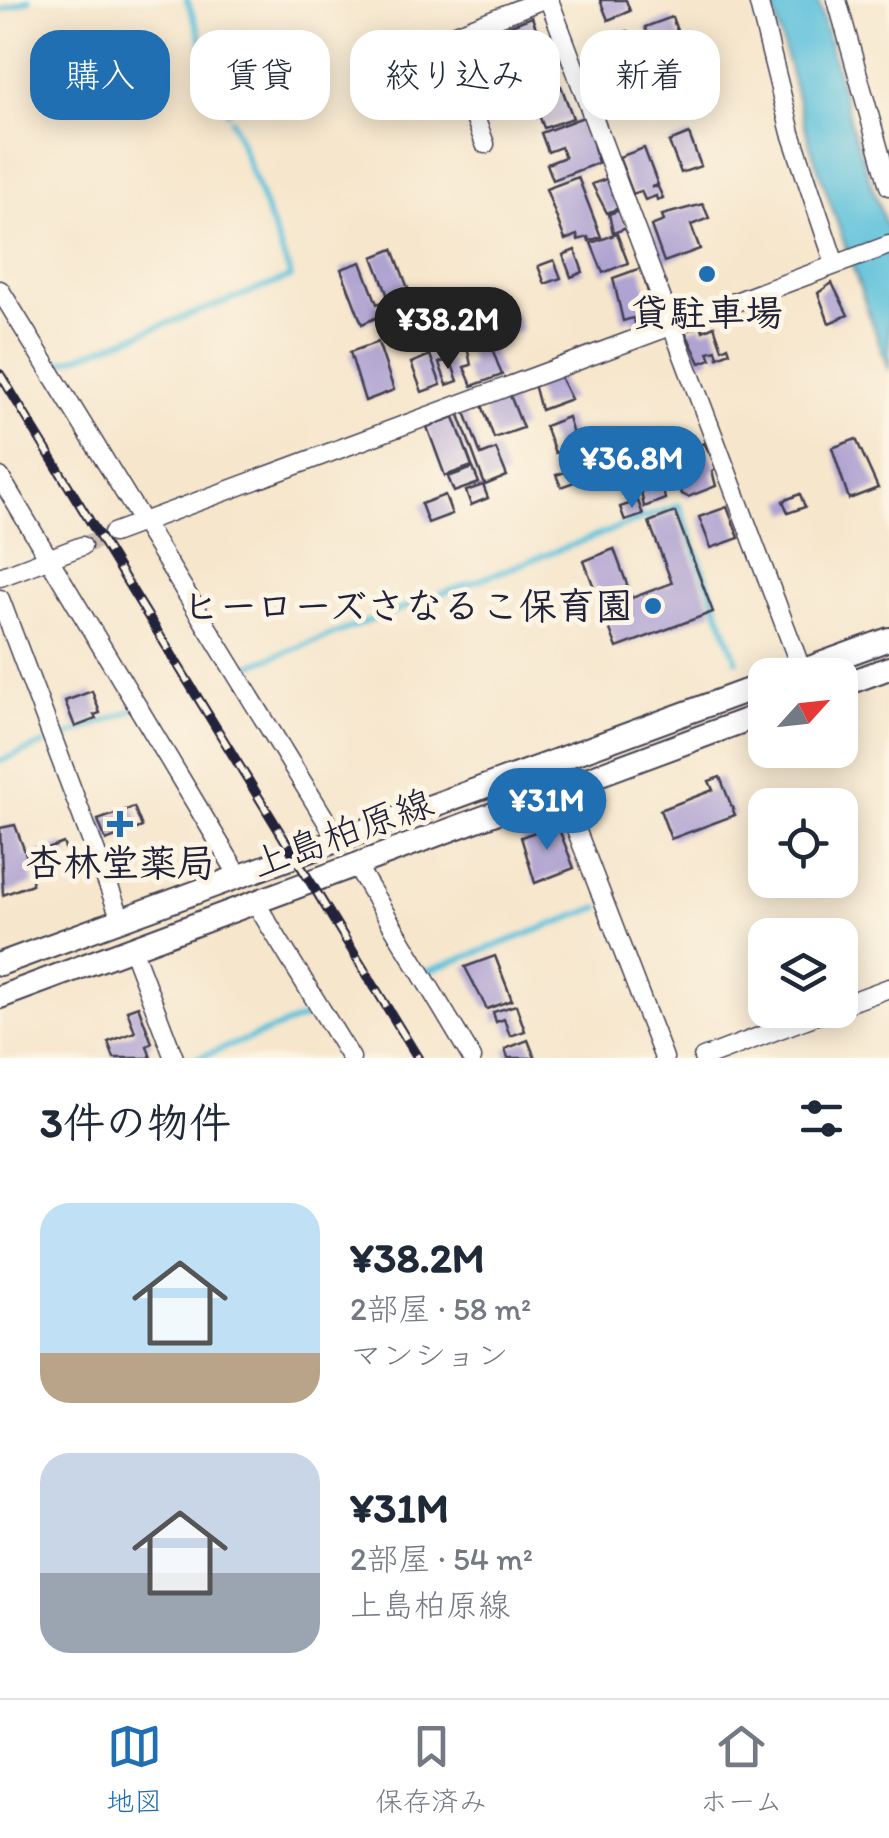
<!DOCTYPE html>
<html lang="ja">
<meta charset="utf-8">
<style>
:root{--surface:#fff;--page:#f6f6f7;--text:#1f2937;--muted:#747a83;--line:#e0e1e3;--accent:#1f6fb2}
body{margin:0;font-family:Itim,"Klee One",sans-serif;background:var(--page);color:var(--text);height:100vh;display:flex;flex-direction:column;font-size:38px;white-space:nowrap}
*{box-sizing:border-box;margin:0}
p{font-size:32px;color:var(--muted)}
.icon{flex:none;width:55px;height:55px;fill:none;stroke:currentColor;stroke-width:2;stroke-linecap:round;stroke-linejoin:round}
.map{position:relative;height:1058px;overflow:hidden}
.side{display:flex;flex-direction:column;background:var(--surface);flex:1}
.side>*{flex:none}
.top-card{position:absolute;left:30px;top:30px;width:830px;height:90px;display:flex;gap:20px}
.needle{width:65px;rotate:63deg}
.controls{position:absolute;left:748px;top:658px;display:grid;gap:20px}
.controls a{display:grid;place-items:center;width:110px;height:110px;border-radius:20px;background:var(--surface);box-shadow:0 5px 25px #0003;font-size:50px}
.price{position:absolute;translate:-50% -85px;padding:0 22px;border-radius:35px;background:var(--accent);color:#fff;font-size:32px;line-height:65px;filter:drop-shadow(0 2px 5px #0008)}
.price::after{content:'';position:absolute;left:50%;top:60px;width:30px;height:22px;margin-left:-15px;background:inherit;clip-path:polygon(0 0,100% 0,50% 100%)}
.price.current{background:#222;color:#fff}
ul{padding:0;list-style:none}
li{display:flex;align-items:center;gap:30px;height:250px;padding:0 40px}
li span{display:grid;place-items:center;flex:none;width:280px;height:200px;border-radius:30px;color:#555}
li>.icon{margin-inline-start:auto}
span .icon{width:120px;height:120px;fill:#fffc;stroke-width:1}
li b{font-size:42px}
h2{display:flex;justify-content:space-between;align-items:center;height:120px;padding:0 40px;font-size:42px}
.chip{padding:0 35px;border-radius:30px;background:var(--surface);box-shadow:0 5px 25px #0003;font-size:35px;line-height:90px}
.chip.current{background:var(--accent);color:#fff}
.dock{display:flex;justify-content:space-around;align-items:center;height:140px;border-top:2px solid var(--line);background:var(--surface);font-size:28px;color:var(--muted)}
.dock a{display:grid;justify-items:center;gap:5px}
.dock .current{color:var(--accent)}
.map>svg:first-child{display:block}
.water{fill:#5dc1db;stroke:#40728b;stroke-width:2.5}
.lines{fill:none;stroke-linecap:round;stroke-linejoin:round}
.stream{stroke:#5dc1db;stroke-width:6}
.building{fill:#afa3d2}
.street-tunnel{stroke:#ccbfaf;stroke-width:18;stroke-dasharray:18 9;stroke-linecap:butt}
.street-casing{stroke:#423f51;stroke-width:21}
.secondary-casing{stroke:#423f51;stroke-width:26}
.street{stroke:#fff;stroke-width:18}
.secondary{stroke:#fff;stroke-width:22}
.rail-casing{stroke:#22223b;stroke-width:10}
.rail{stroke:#fcf5e5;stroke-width:6;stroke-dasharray:19;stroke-linecap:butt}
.poi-dot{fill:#1f6fb2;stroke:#fcf5e5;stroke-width:4}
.labels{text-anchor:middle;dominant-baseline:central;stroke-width:10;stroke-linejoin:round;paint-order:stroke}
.poi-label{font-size:38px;font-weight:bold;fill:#22223b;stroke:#fcf5e5}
.street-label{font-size:38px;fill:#22223b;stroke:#fcf5e5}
</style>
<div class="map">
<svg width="889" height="1058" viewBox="0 0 889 1058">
<rect width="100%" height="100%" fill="#fcf5e5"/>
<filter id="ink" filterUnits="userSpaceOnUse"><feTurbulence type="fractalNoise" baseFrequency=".01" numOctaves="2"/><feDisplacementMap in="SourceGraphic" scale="20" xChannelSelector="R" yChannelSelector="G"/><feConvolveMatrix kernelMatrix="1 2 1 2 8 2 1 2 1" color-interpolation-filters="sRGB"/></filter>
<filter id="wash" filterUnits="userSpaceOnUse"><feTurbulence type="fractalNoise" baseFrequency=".0048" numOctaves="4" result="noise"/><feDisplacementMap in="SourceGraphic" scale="40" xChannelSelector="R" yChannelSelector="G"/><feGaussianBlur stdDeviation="2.25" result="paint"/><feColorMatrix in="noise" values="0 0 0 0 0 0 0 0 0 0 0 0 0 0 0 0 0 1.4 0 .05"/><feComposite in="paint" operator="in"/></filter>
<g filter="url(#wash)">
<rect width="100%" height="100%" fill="#f6e6cc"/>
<polygon class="water" points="771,0 818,0 853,132 889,234 889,371 810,145"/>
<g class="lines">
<g class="stream">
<polyline points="187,0 228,112"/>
<polyline points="0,11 29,0"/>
<polyline points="56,365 291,277 232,120"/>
<polyline points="241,669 679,505 737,661"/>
<polyline points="148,705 150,704"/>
<polyline points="64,737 131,711"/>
<polyline points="0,761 44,744"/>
<polyline points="426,972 599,907"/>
<polyline points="197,1058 314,1014"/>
</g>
</g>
<g id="blocks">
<g class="building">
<polygon points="600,0 626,0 630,11 608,20"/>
<polygon points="532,17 544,50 513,61 501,29"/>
<polygon points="672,17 684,50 655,60 645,27"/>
<polygon points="493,29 506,64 485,71 472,37"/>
<polygon points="627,31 642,71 606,84 591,45"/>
<polygon points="546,52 558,84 527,96 514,63"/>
<polygon points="507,75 516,109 489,119 482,85"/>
<polygon points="561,86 573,118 544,128 532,97"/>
<polygon points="586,116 598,163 553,180 547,164 565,157 561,147 548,152 541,133"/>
<polygon points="689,134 701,166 681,173 669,142"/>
<polygon points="644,148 658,185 651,187 658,187 663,198 657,200 656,196 645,200 641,191 633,194 619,157"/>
<polygon points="578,177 601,237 589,241 588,237 578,240 577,235 565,240 546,189"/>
<polygon points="609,178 619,208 607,213 592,184"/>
<polygon points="703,204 709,218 691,225 700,249 664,262 651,226 664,221 662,215"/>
<polygon points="620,210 627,228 613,233 609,214"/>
<polygon points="617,234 628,263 603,273 591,243"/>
<polygon points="393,249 414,304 394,312 373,257"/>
<polygon points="575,250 583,272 571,277 563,255"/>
<polygon points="554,260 561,278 545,284 538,266"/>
<polygon points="361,262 377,304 385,301 389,312 362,324 341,269"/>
<polygon points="641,268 653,310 646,313 650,324 637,328 633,318 623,321 613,278"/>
<polygon points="832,283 848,315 829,323 818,293"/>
<polygon points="476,306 502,375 472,386 464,367 471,365 467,347 455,314"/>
<polygon points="516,313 522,330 496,340 490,323"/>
<polygon points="701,325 703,331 714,326 722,349 728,346 730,352 718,357 716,350 708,352 711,359 700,363 685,331"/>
<polygon points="378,342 394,390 365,401 350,352"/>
<polygon points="430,355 441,385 422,392 411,363"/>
<polygon points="450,359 458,381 447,385 439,363"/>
<polygon points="559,375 571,399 541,410 534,384"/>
<polygon points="510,395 523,428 494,438 482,405"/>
<polygon points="465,412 481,455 496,449 507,476 485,485 459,415"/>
<polygon points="454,417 472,466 445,476 427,427"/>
<polygon points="568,417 576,445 555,453 545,426"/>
<polygon points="856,439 878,488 849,499 832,448"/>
<polygon points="704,443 718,469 712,471 716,486 688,497 682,494 668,457"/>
<polygon points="591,463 595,474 561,487 556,475"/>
<polygon points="473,468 479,483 454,492 448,477"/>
<polygon points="651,468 659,471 665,499 644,507 641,491 632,494 627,481"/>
<polygon points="483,485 488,498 471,505 466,491"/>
<polygon points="800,494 805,507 788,513 783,501"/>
<polygon points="445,495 452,514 428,523 421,504"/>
<polygon points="638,501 643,515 625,521 620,507"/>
<polygon points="727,507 739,538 711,548 699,517"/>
<polygon points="675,512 713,612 617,648 584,561 614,549 632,598 672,583 649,522"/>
<polygon points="92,691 100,713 94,715 96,719 75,727 65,701"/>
<polygon points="720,777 735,815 671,839 660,810 713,790 709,781"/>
<polygon points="134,807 142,827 106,841 98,820"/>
<polygon points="557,824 574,868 535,883 521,837"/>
<polygon points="15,825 27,857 63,843 69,858 33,872 32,884 3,895 0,828"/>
<polygon points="495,956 512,1000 487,1009 465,967"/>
<polygon points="516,1005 525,1031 510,1036 504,1019 496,1022 493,1012"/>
<polygon points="138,1006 152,1043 147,1046 151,1058 114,1058 108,1042 135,1032 127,1010"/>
<polygon points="528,1040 535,1058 508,1058 505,1049"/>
</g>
</g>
</g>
<g filter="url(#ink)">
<use href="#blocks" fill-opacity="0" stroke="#423f51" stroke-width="2.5"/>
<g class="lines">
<polyline class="street-tunnel" points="82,546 113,533"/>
<g class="street-casing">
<g id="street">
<polyline points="549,0 802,671"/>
<polyline points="758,0 791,133 835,264"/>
<polyline points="837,0 889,186"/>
<polyline points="485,144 447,43 456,34 541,0"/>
<polyline points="0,290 338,840"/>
<polyline points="0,477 239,876"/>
<polyline points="113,533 889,245"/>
<polyline points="0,577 82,546"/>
<polyline points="0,599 121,919"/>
<polyline points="561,790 664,1058"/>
<polyline points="356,865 472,1058"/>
<polyline points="255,902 351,1058"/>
<polyline points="132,948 174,1058"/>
<polyline points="840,1006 889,988"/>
<polyline points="703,1058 830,1010"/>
</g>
</g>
<g class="secondary-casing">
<g id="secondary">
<polyline points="790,675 889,639"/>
<polyline points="840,686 889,668"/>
<polyline points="0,964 765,684"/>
<polyline points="0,997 765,713"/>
</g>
</g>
<use href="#street" class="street"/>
<use href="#secondary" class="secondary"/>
<g class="rail-casing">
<polyline id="rail" points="0,374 418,1058"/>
</g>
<use href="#rail" class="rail"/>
</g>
</g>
<g class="poi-dot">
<circle cx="707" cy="274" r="10"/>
<circle cx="653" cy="606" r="10"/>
<path d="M115 809h10v10h10v10h-10v10h-10v-10h-10v-10h10z"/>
</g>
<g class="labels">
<g class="poi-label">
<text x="707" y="313">貸駐車場</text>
<text x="633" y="606" text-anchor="end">ヒーローズさなるこ保育園</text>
<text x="120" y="863">杏林堂薬局</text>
</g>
<g class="street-label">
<text transform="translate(342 833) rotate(-20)">上島柏原線</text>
</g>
</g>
</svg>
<div class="controls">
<a><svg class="needle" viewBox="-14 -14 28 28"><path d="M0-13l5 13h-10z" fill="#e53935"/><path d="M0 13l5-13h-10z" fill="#747a83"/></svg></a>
<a><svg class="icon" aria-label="locate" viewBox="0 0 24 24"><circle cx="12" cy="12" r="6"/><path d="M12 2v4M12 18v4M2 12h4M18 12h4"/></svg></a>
<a><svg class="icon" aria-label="layers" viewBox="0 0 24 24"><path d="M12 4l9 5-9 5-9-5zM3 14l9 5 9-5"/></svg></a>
</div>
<b class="price current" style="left:448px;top:372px">¥38.2M</b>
<b class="price" style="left:632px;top:511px">¥36.8M</b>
<b class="price" style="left:547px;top:853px">¥31M</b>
<div class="top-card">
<a class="chip current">購入</a>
<a class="chip">賃貸</a>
<a class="chip">絞り込み</a>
<a class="chip">新着</a>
</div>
</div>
<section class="side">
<h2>3件の物件<svg class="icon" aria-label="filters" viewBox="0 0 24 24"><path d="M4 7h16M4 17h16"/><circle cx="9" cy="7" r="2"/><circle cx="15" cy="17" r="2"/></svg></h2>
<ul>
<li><span style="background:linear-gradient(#bfe0f5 75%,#b9a48a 0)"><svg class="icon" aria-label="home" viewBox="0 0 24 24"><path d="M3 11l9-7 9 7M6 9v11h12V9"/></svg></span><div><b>¥38.2M</b><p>2部屋 · 58 m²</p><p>マンション</p></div></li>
<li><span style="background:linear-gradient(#c9d6e8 60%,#9aa5b1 0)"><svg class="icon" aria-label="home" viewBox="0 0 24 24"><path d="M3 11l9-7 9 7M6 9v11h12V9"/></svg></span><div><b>¥31M</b><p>2部屋 · 54 m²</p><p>上島柏原線</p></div></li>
</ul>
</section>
<nav class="dock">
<a class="current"><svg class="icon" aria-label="map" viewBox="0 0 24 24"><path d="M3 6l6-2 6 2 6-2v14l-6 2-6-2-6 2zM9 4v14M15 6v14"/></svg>地図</a>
<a><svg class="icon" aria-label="saved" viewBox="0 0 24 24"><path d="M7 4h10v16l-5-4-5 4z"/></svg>保存済み</a>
<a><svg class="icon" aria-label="home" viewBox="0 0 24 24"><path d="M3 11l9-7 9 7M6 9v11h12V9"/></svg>ホーム</a>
</nav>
